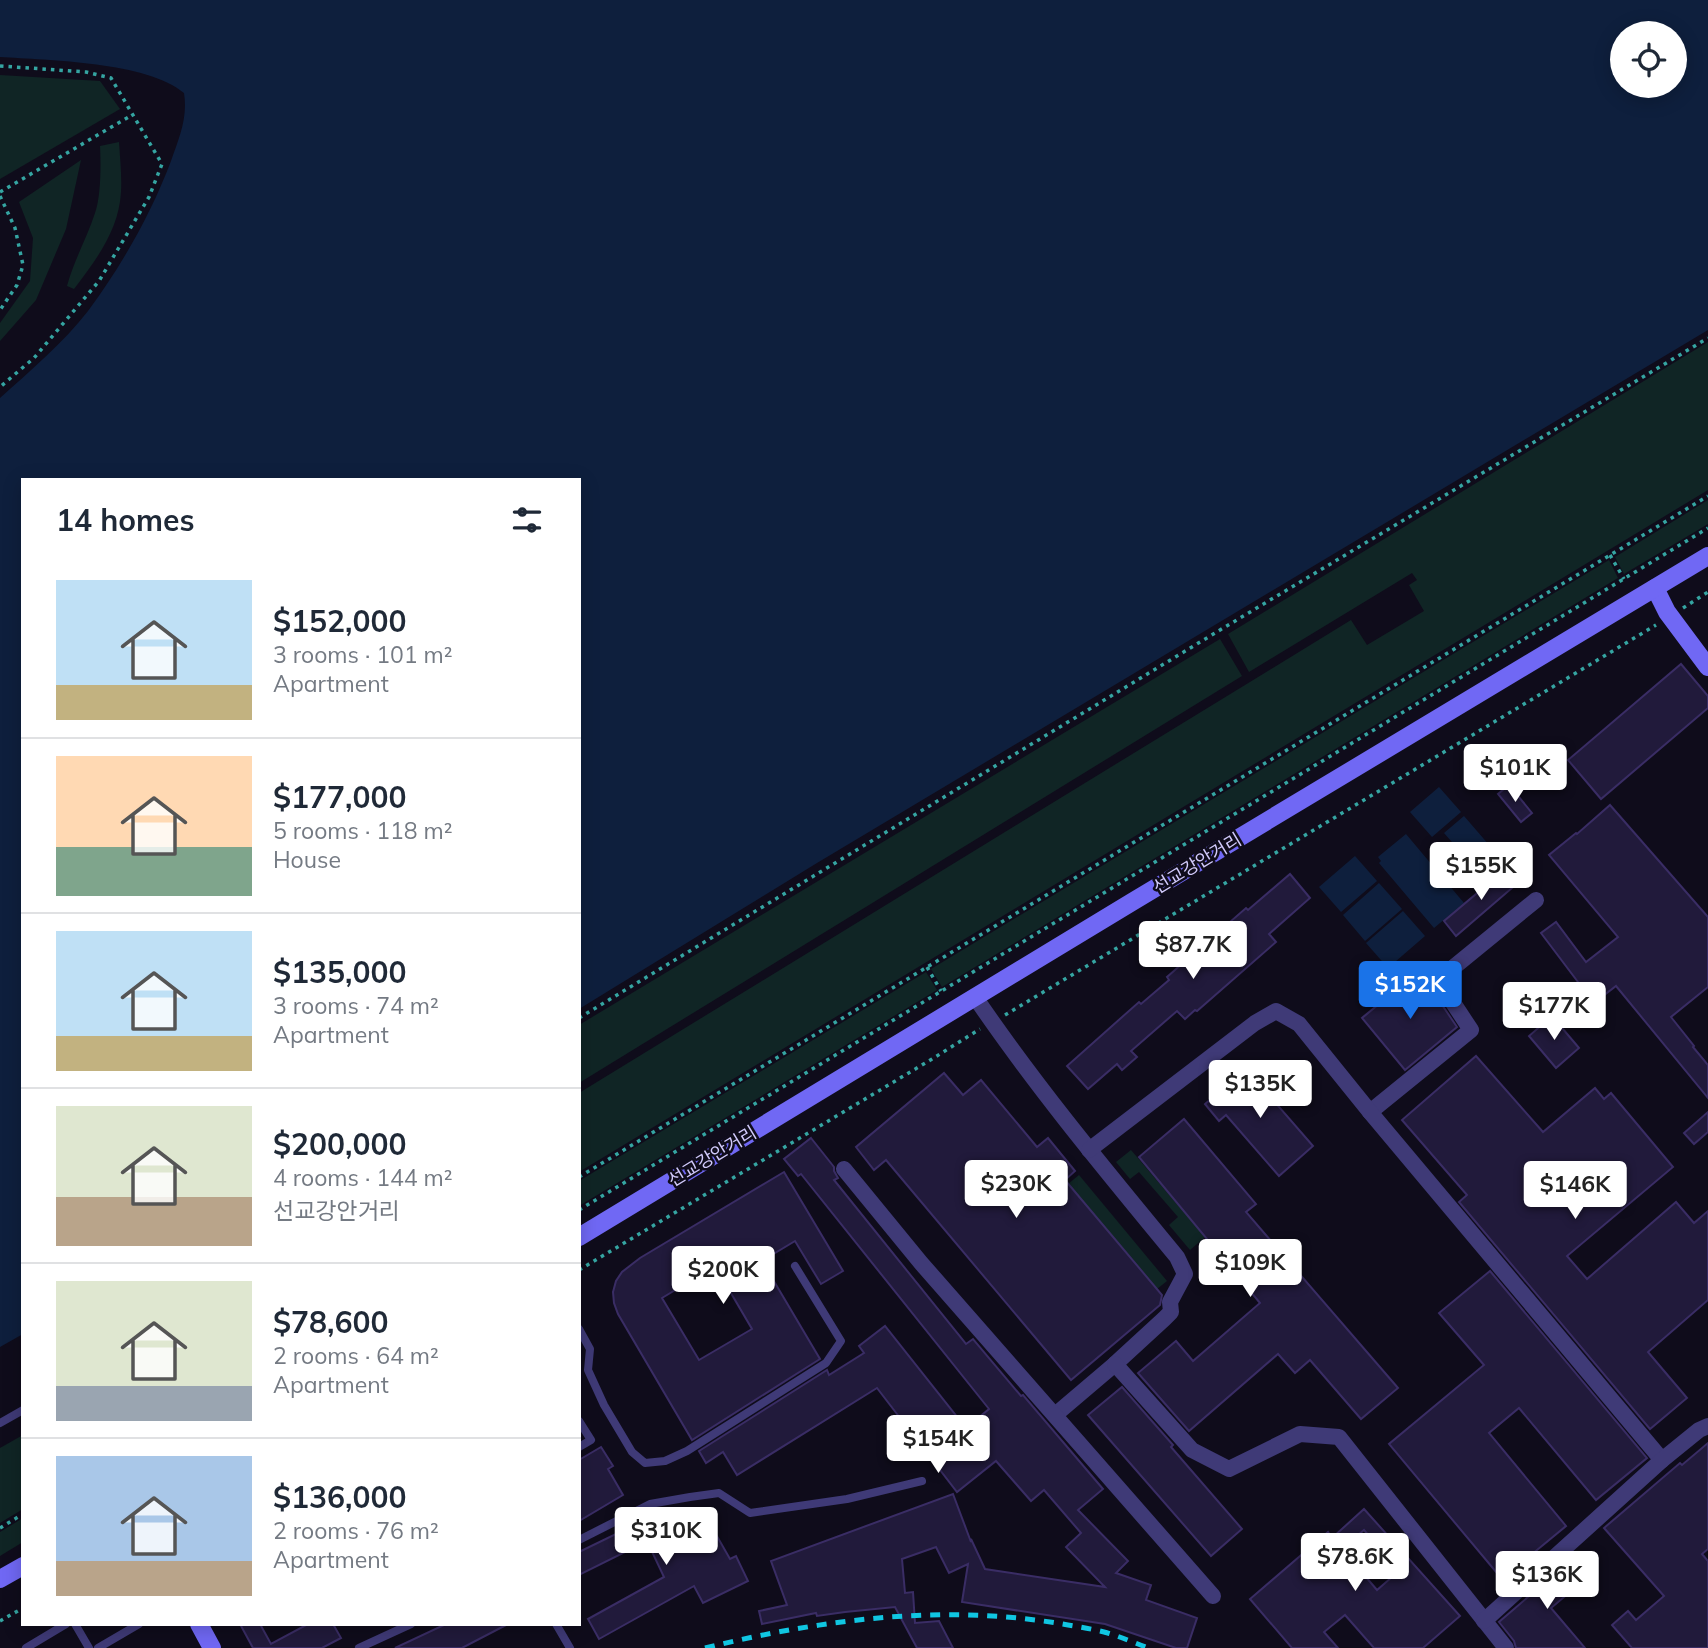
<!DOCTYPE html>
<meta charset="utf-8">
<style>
:root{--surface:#fff;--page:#f6f6f7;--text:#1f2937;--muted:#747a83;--line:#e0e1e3;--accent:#1a73e8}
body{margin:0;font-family:Mulish,"Noto Sans KR",sans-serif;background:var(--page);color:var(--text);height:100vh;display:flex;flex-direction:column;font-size:26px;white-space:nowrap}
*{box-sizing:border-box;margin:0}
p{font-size:23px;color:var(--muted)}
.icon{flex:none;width:38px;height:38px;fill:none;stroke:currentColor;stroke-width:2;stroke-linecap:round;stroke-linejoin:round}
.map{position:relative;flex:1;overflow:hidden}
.drawer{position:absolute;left:21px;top:478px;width:560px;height:1148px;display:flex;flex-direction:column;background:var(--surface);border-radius:0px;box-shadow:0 4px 18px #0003}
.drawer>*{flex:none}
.buttons{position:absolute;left:1610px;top:21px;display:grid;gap:14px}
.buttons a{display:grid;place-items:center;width:77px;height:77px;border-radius:50%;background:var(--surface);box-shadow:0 4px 18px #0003;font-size:35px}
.price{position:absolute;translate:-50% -60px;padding:0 16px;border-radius:7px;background:#fff;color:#222;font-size:23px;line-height:46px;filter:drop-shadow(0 2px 4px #0008)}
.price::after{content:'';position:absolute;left:50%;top:42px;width:21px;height:16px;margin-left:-10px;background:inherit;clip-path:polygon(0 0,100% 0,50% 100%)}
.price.selected{background:var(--accent);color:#fff}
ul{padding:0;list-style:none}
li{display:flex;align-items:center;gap:21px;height:175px;padding:0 35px}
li+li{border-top:2px solid var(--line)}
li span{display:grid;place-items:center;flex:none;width:196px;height:140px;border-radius:0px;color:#555}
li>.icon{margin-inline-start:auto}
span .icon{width:84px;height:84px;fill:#fffc;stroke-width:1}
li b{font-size:30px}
h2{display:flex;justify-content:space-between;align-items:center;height:84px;padding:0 35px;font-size:30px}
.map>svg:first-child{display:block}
.green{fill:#102525}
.water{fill:#0e1f3d;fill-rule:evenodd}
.building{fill:#211a3b;stroke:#3a2d65;stroke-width:2;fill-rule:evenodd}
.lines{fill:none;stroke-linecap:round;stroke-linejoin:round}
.path{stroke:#35a5a2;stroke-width:3.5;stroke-dasharray:3.5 5;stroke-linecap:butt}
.lane{stroke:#3f3a77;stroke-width:8}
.street{stroke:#3f3a77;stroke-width:16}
.secondary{stroke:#7068f4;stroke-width:18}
.rail{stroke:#10c6e2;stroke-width:5;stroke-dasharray:10 9;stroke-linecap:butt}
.labels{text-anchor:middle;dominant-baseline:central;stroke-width:5;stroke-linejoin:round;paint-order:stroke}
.street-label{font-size:18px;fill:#d1cafb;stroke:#0f0c1b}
</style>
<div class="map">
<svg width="1708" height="1648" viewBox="0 0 1708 1648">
<rect width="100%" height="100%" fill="#0f0c1b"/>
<g class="green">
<polygon points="0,75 100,81 120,109 0,179"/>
<path d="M119,142C120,158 122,176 121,192C119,230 96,260 74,289L67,286C74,260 87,238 95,213C101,197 101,163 100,146Z"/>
<polygon points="81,160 66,229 36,300 0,341 0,323 30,281 33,238 19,202"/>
<polygon points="1708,342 1708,490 579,1172 579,1093 1351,620 1367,645 1424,611 1409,585 1417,580 1412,573 1249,672 1228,634"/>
<polygon points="1708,500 1708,524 1624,574 1615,557"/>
<polygon points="1609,560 1618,578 942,987 931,969"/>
<polygon points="1220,639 1242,676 579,1083 579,1025"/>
<polygon points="926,972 937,990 579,1206 579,1181"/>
<polygon points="1131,1150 1205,1237 1190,1250 1169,1225 1178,1217 1139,1172 1130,1179 1116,1162"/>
<polygon points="1079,1175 1167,1281 1157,1289 1068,1184"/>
<polygon points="23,1435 23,1509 0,1523 0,1448"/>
<polygon points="23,1518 23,1542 0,1556 0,1532"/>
</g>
<g class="water">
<path d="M0,0H1708V330L817,863L579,1009V480H23V1334L0,1347V398C30,371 64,342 88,311C122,265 151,214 171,161C179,138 188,118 184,93C148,62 48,60 0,57ZM1622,33H1675V86H1622Z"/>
<polygon points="1439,787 1461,812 1432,837 1410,812"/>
<polygon points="1464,816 1496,853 1473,872 1463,861 1466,858 1444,833"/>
<polygon points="1406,834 1464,903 1434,928 1379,863 1381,861 1378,857"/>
<polygon points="1355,856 1377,881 1341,912 1319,887"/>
<polygon points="1379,883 1402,909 1365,941 1343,915"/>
<polygon points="1403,911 1425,936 1388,968 1366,943"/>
</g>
<g class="building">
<polygon points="1681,664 1708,696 1708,708 1601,799 1568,760"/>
<polygon points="1509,785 1532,813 1521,822 1498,794"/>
<polygon points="1610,805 1708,917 1708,987 1671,1017 1694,1046 1693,1047 1708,1065 1708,1098 1616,986 1585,1010 1575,997 1584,990 1541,933 1556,922 1586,962 1618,937 1549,855 1576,833 1577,834"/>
<polygon points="1507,868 1519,882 1456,936 1444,921"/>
<polygon points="1290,874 1310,898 1269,934 1276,942 1197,1011 1195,1010 1185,1019 1177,1011 1131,1051 1137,1057 1122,1070 1117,1064 1088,1089 1067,1066 1139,1002 1141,1004 1169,980 1167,977 1246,908 1248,910"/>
<polygon points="1418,972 1430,987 1457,1027 1405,1070 1362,1018"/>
<polygon points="1552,1016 1579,1048 1556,1068 1529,1036"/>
<polygon points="1476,1056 1543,1132 1595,1088 1604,1099 1611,1093 1673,1167 1567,1256 1587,1279 1676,1202 1694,1223 1708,1211 1708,1300 1648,1352 1687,1398 1650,1429 1459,1202 1467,1195 1402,1120"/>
<polygon points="1251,1064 1265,1080 1260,1085 1313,1146 1279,1176 1226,1115 1219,1121 1205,1104"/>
<polygon points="944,1073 963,1095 981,1080 1037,1147 1048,1138 1075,1171 1065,1180 1162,1295 1160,1305 1071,1380 886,1160 874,1170 856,1147"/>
<polygon points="1708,1112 1708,1132 1694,1144 1684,1133"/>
<polygon points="1184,1119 1256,1204 1246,1212 1398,1388 1361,1419 1310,1360 1295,1373 1278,1354 1189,1431 1138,1373 1176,1341 1193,1361 1260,1303 1139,1157"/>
<polygon points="811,1138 834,1167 834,1171 838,1178 834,1180 966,1344 973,1339 1021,1396 1023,1395 1103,1489 1078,1510 1128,1561 1116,1573 1151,1585 1146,1600 1197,1618 1187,1648 1176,1648 1105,1624 962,1602 968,1564 949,1573 936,1547 902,1559 905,1593 913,1592 915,1623 939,1621 953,1648 917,1648 895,1607 845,1612 817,1616 816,1613 762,1624 759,1611 787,1605 771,1561 953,1494 971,1542 971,1539 985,1569 1105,1587 1066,1547 1081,1533 1044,1490 1031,1501 996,1461 957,1492 877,1388 737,1475 723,1452 706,1463 699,1451 827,1370 829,1375 864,1353 859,1346 885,1326 966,1428 989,1409 801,1174 798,1176 784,1159"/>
<path d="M784,1172L843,1271L821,1284L795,1241L762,1261L820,1359L692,1440L618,1314L614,1303L613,1292L616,1281L622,1272L640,1258ZM715,1266L752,1329L699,1360L662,1298Z"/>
<polygon points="1490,1271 1647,1458 1596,1500 1519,1408 1489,1433 1566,1526 1502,1579 1389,1444 1484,1365 1439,1313"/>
<polygon points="1122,1387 1173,1445 1171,1447 1242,1529 1211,1556 1088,1415"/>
<polygon points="1708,1443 1708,1549 1702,1554 1708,1561 1708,1648 1632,1648 1612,1625 1628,1611 1636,1620 1664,1596 1604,1528 1680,1463 1682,1465"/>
<polygon points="601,1447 613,1466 608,1469 623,1495 579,1521 579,1460"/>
<path d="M1364,1509L1460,1616L1423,1648H1374L1345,1615L1324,1632L1338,1648H1292L1250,1599L1328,1532L1332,1538ZM1364,1530L1399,1571L1377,1590L1342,1549Z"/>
<polygon points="702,1510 730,1559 736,1556 748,1581 703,1603 694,1586 599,1639 588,1619 664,1577 647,1541 579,1575 579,1552 655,1515 663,1531"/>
<polygon points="1579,1553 1595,1571 1551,1608 1585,1648 1516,1648 1514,1641 1499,1622"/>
<polygon points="240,1624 260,1624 271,1644 308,1624 333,1624 341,1638 322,1648 253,1648"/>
<polygon points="446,1624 508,1624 462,1648 395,1648"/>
</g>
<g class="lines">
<g class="path">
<polyline points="0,66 86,72 111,78 162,164 149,197 99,281 34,358 0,387"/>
<polyline points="0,192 132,115"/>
<polyline points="0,196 15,228 23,265 17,285 0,310"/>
<polyline points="1610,555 1624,579"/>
<polyline points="1683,608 1708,592"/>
<polyline points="927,967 941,991"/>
<polyline points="1005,1015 1656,625"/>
<polyline points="579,1018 1220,630 1708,338"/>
<polyline points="579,1177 1708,496"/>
<polyline points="579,1210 1708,528"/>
<polyline points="579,1270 932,1059 980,1029"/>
<polyline points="0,1528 23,1514"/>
<polyline points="0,1621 23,1608"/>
</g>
<g class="lane">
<polyline points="579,1329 590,1349 588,1370 604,1405 632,1452 645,1463 665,1461 687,1451 826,1363 841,1341 795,1266"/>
<polyline points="579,1421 591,1440 579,1447"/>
<polyline points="0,1423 23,1410"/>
<polyline points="579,1540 650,1504 690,1497 719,1493 750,1513 847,1499 922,1481"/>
<polyline points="75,1624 89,1648"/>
<polyline points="556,1624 570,1648"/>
<polyline points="26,1648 66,1624"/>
<polyline points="98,1648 139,1624"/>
<polyline points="359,1648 411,1624"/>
</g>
<g class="street">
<path d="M975,997C1037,1088 1107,1172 1177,1257L1185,1274L1170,1302L1171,1312L1164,1319L1115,1364L1055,1415"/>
<polyline points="1370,1112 1471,1030 1438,980 1536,900"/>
<polyline points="1089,1150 1255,1023 1276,1011 1299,1024 1370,1112 1662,1460"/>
<polyline points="844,1169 921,1263 1213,1596"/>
<polyline points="1115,1364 1192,1450 1229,1469 1300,1434 1339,1437 1506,1648"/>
<polyline points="1484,1621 1662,1460 1699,1430 1708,1426"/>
</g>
<g class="secondary">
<polyline points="1655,588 1667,612 1708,667"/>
<polyline points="579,1237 1132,902 1708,556"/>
<polyline points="0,1579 23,1566"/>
<polyline points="199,1624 212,1648"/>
</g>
<path class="rail" d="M705,1648C823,1619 947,1603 1068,1625C1080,1627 1092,1629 1104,1632C1119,1636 1134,1643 1149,1648"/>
</g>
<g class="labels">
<g class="street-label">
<text transform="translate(1197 863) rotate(-31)">선교강안거리</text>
<text transform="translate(712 1156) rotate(-31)">선교강안거리</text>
</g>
</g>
</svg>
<div class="buttons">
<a><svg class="icon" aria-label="locate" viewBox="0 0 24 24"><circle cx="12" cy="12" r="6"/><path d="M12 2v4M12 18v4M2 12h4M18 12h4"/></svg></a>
</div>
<b class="price" style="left:1515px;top:804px">$101K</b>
<b class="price" style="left:1481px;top:902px">$155K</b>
<b class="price" style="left:1193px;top:981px">$87.7K</b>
<b class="price selected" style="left:1410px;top:1021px">$152K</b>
<b class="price" style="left:1554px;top:1042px">$177K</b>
<b class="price" style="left:1260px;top:1120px">$135K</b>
<b class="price" style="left:1016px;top:1220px">$230K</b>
<b class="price" style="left:1575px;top:1221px">$146K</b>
<b class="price" style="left:1250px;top:1299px">$109K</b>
<b class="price" style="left:723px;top:1306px">$200K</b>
<b class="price" style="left:938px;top:1475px">$154K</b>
<b class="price" style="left:666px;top:1567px">$310K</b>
<b class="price" style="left:1355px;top:1593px">$78.6K</b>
<b class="price" style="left:1547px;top:1611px">$136K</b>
<section class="drawer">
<h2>14 homes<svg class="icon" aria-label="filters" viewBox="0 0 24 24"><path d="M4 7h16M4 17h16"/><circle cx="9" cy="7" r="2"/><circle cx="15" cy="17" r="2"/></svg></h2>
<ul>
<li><span style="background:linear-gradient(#bfe0f5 75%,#c2b280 0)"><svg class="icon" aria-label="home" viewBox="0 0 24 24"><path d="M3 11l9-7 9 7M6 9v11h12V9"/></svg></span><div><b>$152,000</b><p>3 rooms · 101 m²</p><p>Apartment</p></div></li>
<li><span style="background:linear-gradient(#ffd9b3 65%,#7fa58c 0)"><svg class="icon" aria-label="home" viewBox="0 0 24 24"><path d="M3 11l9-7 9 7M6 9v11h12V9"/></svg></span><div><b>$177,000</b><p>5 rooms · 118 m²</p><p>House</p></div></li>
<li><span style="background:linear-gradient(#bfe0f5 75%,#c2b280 0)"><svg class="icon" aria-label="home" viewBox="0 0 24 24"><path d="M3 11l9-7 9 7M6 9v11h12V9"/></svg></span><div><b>$135,000</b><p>3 rooms · 74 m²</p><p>Apartment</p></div></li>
<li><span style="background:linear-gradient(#dfe7d0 65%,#b9a48a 0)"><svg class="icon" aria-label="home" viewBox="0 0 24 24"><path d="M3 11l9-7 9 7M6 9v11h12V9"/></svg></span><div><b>$200,000</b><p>4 rooms · 144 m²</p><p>선교강안거리</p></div></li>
<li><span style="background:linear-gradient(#dfe7d0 75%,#9aa5b1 0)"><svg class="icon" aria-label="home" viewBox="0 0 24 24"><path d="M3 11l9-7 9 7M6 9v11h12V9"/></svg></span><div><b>$78,600</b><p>2 rooms · 64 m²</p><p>Apartment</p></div></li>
<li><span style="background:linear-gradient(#a9c7e8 75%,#b9a48a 0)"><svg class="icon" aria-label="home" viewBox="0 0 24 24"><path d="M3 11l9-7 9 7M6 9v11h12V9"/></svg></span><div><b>$136,000</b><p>2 rooms · 76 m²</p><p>Apartment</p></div></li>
</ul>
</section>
</div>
